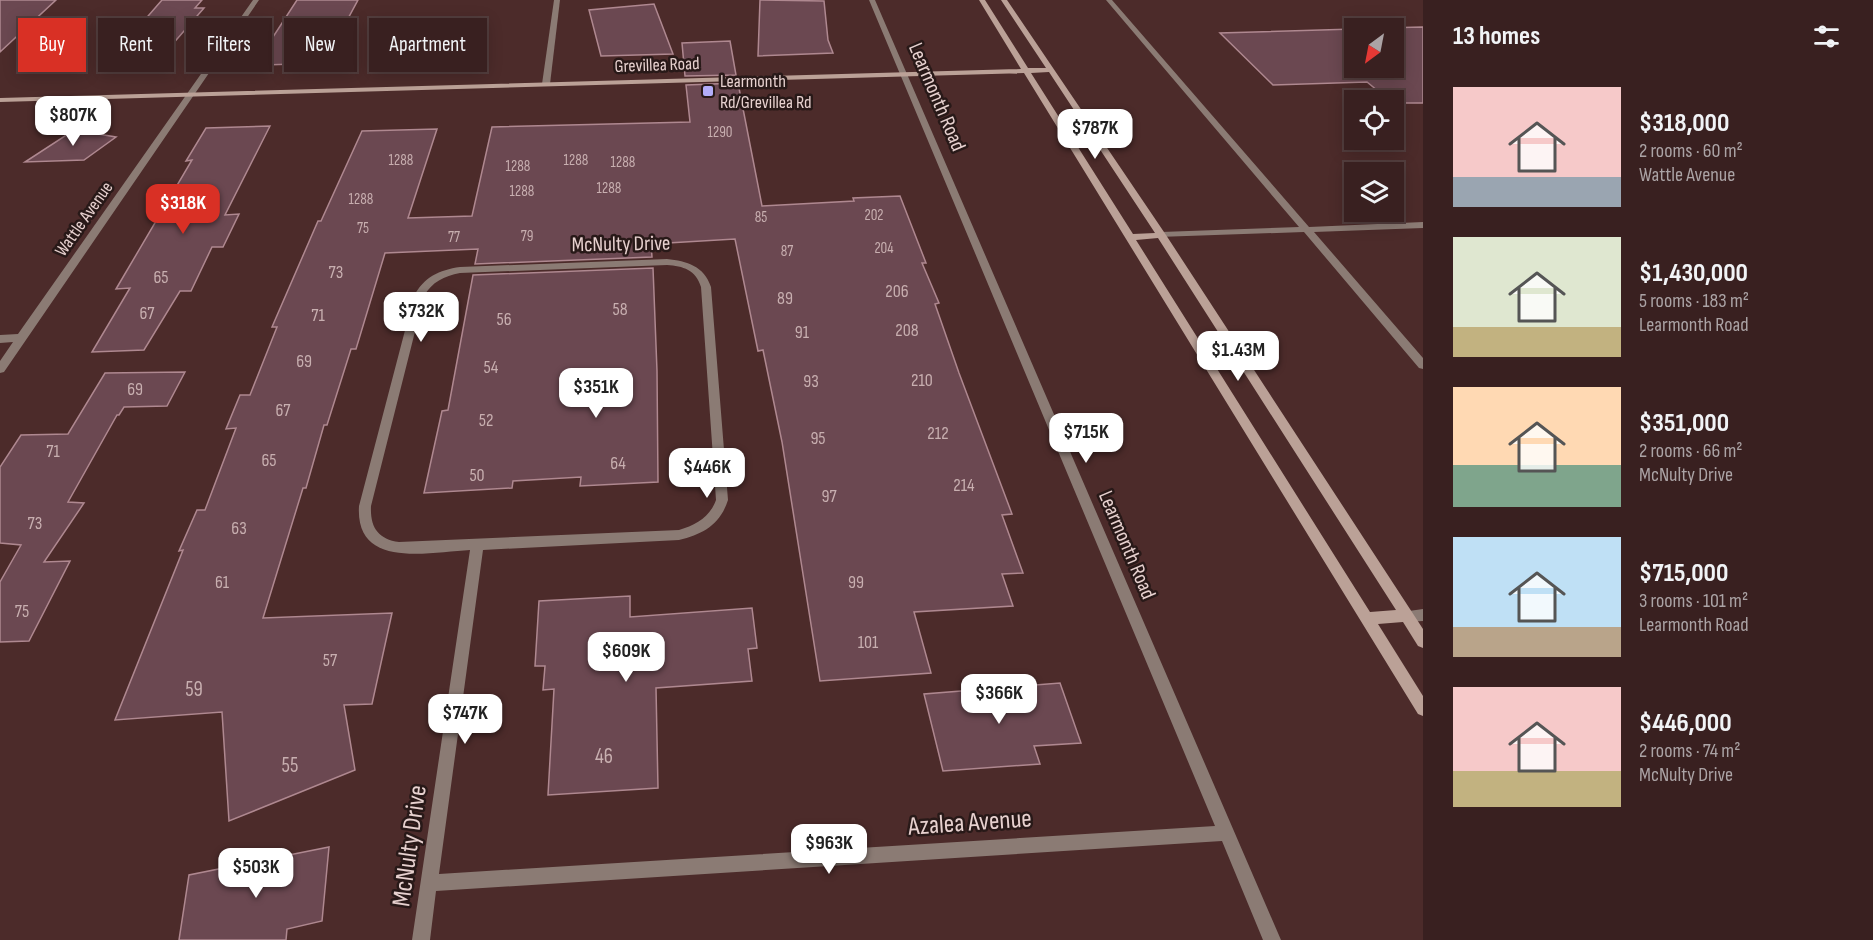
<!DOCTYPE html>
<meta charset="utf-8">
<style>
:root{--surface:#392020;--page:#402829;--text:#f1f3f6;--muted:#aba3a5;--line:#533e3e;--accent:#d93025}
body{margin:0;font-family:"Sofia Sans Condensed",sans-serif;background:var(--page);color:var(--text);height:100vh;display:flex;flex-direction:column;font-size:22px;white-space:nowrap}
*{box-sizing:border-box;margin:0}
p{font-size:20px;color:var(--muted)}
.icon{flex:none;width:33px;height:33px;fill:none;stroke:currentColor;stroke-width:2;stroke-linecap:round;stroke-linejoin:round}
.map{position:relative;flex:1;overflow:hidden}
.sheet{display:flex;flex-direction:column;background:var(--surface);width:450px}
.sheet>*{flex:none}
.hud{position:absolute;left:18px;top:18px;width:570px;height:54px;display:flex;gap:12px}
.needle{width:39px;rotate:212deg}
.controls{position:absolute;left:1344px;top:18px;display:grid;gap:12px}
.controls a{display:grid;place-items:center;width:60px;height:60px;border-radius:0px;background:var(--surface);box-shadow:0 3px 15px #0003,0 0 0 2px var(--line);font-size:30px}
.price{position:absolute;translate:-50% -51px;padding:0 14px;border-radius:12px;background:#fff;color:#222;font-size:20px;line-height:39px;filter:drop-shadow(0 2px 3px #0008)}
.price::after{content:'';position:absolute;left:50%;top:36px;width:18px;height:14px;margin-left:-9px;background:inherit;clip-path:polygon(0 0,100% 0,50% 100%)}
.price.on{background:var(--accent);color:#fff}
ul{padding:0;list-style:none}
li{display:flex;align-items:center;gap:18px;height:150px;padding:0 30px}
li span{display:grid;place-items:center;flex:none;width:168px;height:120px;border-radius:0px;color:#555}
li>.icon{margin-inline-start:auto}
span .icon{width:72px;height:72px;fill:#fffc;stroke-width:1}
li b{font-size:26px}
h2{display:flex;justify-content:space-between;align-items:center;height:72px;padding:0 30px;font-size:26px}
.chip{padding:0 21px;border-radius:0px;background:var(--surface);box-shadow:0 3px 15px #0003,0 0 0 2px var(--line);font-size:21px;line-height:54px}
.chip.on{background:var(--accent);color:#fff}
main{display:flex;flex:1;min-height:0}
.map>svg:first-child{display:block}
.building{fill:#6b4851;stroke:#af8890;stroke-width:1.5}
.lines{fill:none;stroke-linecap:round;stroke-linejoin:round}
.lane{fill:#8b7b74;fill-rule:evenodd}
.street{fill:#8b7b74;fill-rule:evenodd}
.secondary{fill:#bba197;fill-rule:evenodd}
.poi-dot{fill:#b3adf9;stroke:#281918;stroke-width:2}
.labels{text-anchor:middle;dominant-baseline:central;stroke-width:5;stroke-linejoin:round;paint-order:stroke}
.far-number-label{font-size:15px;fill:#c8afb0}
.far-street-label{font-size:18px;fill:#e7d1cf;stroke:#281918}
.far-poi-label{font-size:18px;fill:#e7d1cf;stroke:#281918;text-anchor:start}
.number-label{font-size:18px;fill:#c8afb0}
.street-label{font-size:21px;fill:#e7d1cf;stroke:#281918}
.near-number-label{font-size:21px;fill:#c8afb0}
.near-street-label{font-size:26px;fill:#e7d1cf;stroke:#281918}
</style>
<main>
<div class="map">
<svg width="1423" height="940" viewBox="0 0 1423 940">
<rect width="100%" height="100%" fill="#4c2b2a"/>
<g class="building">
<polygon points="0,0 56,0 0,52"/>
<polygon points="162,0 202,0 195,8 204,8 151,69 102,69"/>
<polygon points="297,0 358,0 324,63 265,65 268,60 258,60"/>
<polygon points="760,0 824,1 828,40 833,53 758,56"/>
<polygon points="654,4 673,54 601,56 589,10"/>
<polygon points="473,17 461,54 429,55 441,18"/>
<polygon points="1423,27 1423,103 1394,103 1394,100 1389,100 1367,82 1273,85 1220,33 1354,29 1354,68 1394,68 1394,28 1381,28"/>
<polygon points="730,41 736,75 685,76 682,43"/>
<polygon points="738,83 762,206 854,201 853,198 900,196 926,263 922,263 939,303 935,304 959,373 1012,514 1002,515 1023,573 1002,574 1013,606 914,612 931,673 820,681 782,442 763,350 758,351 735,239 651,244 652,257 475,264 478,249 385,253 356,349 351,349 327,425 324,425 306,488 303,488 263,618 392,613 372,704 344,705 355,770 229,821 222,712 115,720 183,550 179,551 197,510 205,510 236,428 226,429 240,395 250,395 277,327 272,327 318,221 321,221 362,131 437,129 408,218 472,216 492,127 690,122 686,85"/>
<polygon points="270,126 225,215 239,214 223,247 212,247 191,291 180,291 144,350 92,352 130,288 116,289 192,160 186,161 206,128"/>
<polygon points="74,130 116,137 84,160 25,162"/>
<polygon points="653,268 657,371 658,482 580,486 581,477 513,481 512,488 424,493 442,411 448,410 473,275"/>
<polygon points="185,372 167,406 124,407 119,415 117,415 68,502 84,503 44,562 70,561 29,641 0,642 0,582 21,545 0,543 0,467 21,435 68,434 105,373"/>
<polygon points="630,596 630,617 752,608 757,648 748,649 752,681 656,688 658,788 548,795 554,689 543,690 545,666 535,666 539,601"/>
<polygon points="1060,683 1081,743 1034,746 1040,764 943,771 924,694"/>
<polygon points="329,847 322,921 287,929 286,940 179,940 189,875"/>
</g>
<g class="lines">
<g class="lane">
<polygon points="1106,0 1112,0 1309,227 1423,222 1423,228 1314,232 1423,358 1423,369 1419,368 1304,232 1158,237 1156,235 1161,232 1299,227"/>
<polygon points="1423,609 1423,621 1407,622 1402,620 1400,616 1402,612"/>
</g>
<g class="street">
<polygon points="253,0 259,0 4,372 0,373 0,361 13,342 0,343 0,335 18,334"/>
<polygon points="554,0 560,0 550,84 546,86 542,84"/>
<path d="M869,0H875L1281,940H1263L1222,841L436,891L430,940H412L470,550C429,552 355,570 359,506L414,296C424,277 439,270 460,267L667,259C687,261 704,266 711,287L728,500C720,525 703,534 679,540L483,550L439,874L1215,826ZM667,265C683,266 696,270 701,287L716,500C710,517 696,525 679,530L399,542C378,539 370,527 371,506L424,296C432,282 444,276 460,273Z"/>
</g>
<path class="secondary" d="M979,0H985L1028,68H1046L1001,0H1007L1166,235L1423,629V648L1418,646L1403,622L1378,624L1423,696V716L1418,714L1024,73L0,102V98L1021,69ZM1049,72L1155,233L1133,234L1031,73ZM1158,238L1396,610L1370,612L1136,240Z"/>
</g>
<rect class="poi-dot" x="702" y="85" width="12" height="12" rx="3"/>
<g class="labels">
<g class="far-number-label">
<text x="720" y="132">1290</text>
<text x="401" y="160">1288</text>
<text x="576" y="160">1288</text>
<text x="623" y="162">1288</text>
<text x="518" y="166">1288</text>
<text x="609" y="188">1288</text>
<text x="522" y="191">1288</text>
<text x="361" y="199">1288</text>
<text x="874" y="215">202</text>
<text x="761" y="217">85</text>
<text x="363" y="228">75</text>
<text x="527" y="236">79</text>
<text x="454" y="237">77</text>
<text x="884" y="248">204</text>
<text x="787" y="251">87</text>
</g>
<g class="far-street-label">
<text transform="translate(657 65) rotate(-2)">Grevillea Road</text>
<text transform="translate(84 219) rotate(-55)">Wattle Avenue</text>
</g>
<g class="far-poi-label">
<text x="720" y="81">Learmonth<tspan x="720" dy="21">Rd/Grevillea Rd</tspan></text>
</g>
<g class="number-label">
<text x="336" y="272">73</text>
<text x="161" y="277">65</text>
<text x="897" y="291">206</text>
<text x="785" y="298">89</text>
<text x="620" y="309">58</text>
<text x="147" y="313">67</text>
<text x="318" y="315">71</text>
<text x="504" y="319">56</text>
<text x="907" y="330">208</text>
<text x="802" y="332">91</text>
<text x="304" y="361">69</text>
<text x="491" y="367">54</text>
<text x="922" y="380">210</text>
<text x="811" y="381">93</text>
<text x="135" y="389">69</text>
<text x="283" y="410">67</text>
<text x="486" y="420">52</text>
<text x="938" y="433">212</text>
<text x="818" y="438">95</text>
<text x="53" y="451">71</text>
<text x="269" y="460">65</text>
<text x="618" y="463">64</text>
<text x="477" y="475">50</text>
<text x="964" y="485">214</text>
<text x="829" y="496">97</text>
<text x="35" y="523">73</text>
<text x="239" y="528">63</text>
<text x="222" y="582">61</text>
<text x="856" y="582">99</text>
<text x="22" y="611">75</text>
<text x="868" y="642">101</text>
<text x="330" y="660">57</text>
</g>
<g class="street-label">
<text transform="translate(937 97) rotate(67)">Learmonth Road</text>
<text transform="translate(621 244) rotate(-1)">McNulty Drive</text>
<text transform="translate(1127 545) rotate(67)">Learmonth Road</text>
</g>
<g class="near-number-label">
<text x="194" y="689">59</text>
<text x="604" y="756">46</text>
<text x="290" y="765">55</text>
</g>
<g class="near-street-label">
<text transform="translate(970 823) rotate(-4)">Azalea Avenue</text>
<text transform="translate(410 846) rotate(-82)">McNulty Drive</text>
</g>
</g>
</svg>
<div class="controls">
<a><svg class="needle" viewBox="-14 -14 28 28"><path d="M0-13l5 13h-10z" fill="#e53935"/><path d="M0 13l5-13h-10z" fill="#aba3a5"/></svg></a>
<a><svg class="icon" aria-label="locate" viewBox="0 0 24 24"><circle cx="12" cy="12" r="6"/><path d="M12 2v4M12 18v4M2 12h4M18 12h4"/></svg></a>
<a><svg class="icon" aria-label="layers" viewBox="0 0 24 24"><path d="M12 4l9 5-9 5-9-5zM3 14l9 5 9-5"/></svg></a>
</div>
<b class="price" style="left:73px;top:147px">$807K</b>
<b class="price" style="left:1095px;top:160px">$787K</b>
<b class="price on" style="left:183px;top:235px">$318K</b>
<b class="price" style="left:421px;top:343px">$732K</b>
<b class="price" style="left:1238px;top:382px">$1.43M</b>
<b class="price" style="left:596px;top:419px">$351K</b>
<b class="price" style="left:1086px;top:464px">$715K</b>
<b class="price" style="left:707px;top:499px">$446K</b>
<b class="price" style="left:626px;top:683px">$609K</b>
<b class="price" style="left:999px;top:725px">$366K</b>
<b class="price" style="left:465px;top:745px">$747K</b>
<b class="price" style="left:829px;top:875px">$963K</b>
<b class="price" style="left:256px;top:899px">$503K</b>
<div class="hud">
<a class="chip on">Buy</a>
<a class="chip">Rent</a>
<a class="chip">Filters</a>
<a class="chip">New</a>
<a class="chip">Apartment</a>
</div>
</div>
<section class="sheet">
<h2>13 homes<svg class="icon" aria-label="filters" viewBox="0 0 24 24"><path d="M4 7h16M4 17h16"/><circle cx="9" cy="7" r="2"/><circle cx="15" cy="17" r="2"/></svg></h2>
<ul>
<li><span style="background:linear-gradient(#f6c9c9 75%,#9aa5b1 0)"><svg class="icon" aria-label="home" viewBox="0 0 24 24"><path d="M3 11l9-7 9 7M6 9v11h12V9"/></svg></span><div><b>$318,000</b><p>2 rooms · 60 m²</p><p>Wattle Avenue</p></div></li>
<li><span style="background:linear-gradient(#dfe7d0 75%,#c2b280 0)"><svg class="icon" aria-label="home" viewBox="0 0 24 24"><path d="M3 11l9-7 9 7M6 9v11h12V9"/></svg></span><div><b>$1,430,000</b><p>5 rooms · 183 m²</p><p>Learmonth Road</p></div></li>
<li><span style="background:linear-gradient(#ffd9b3 65%,#7fa58c 0)"><svg class="icon" aria-label="home" viewBox="0 0 24 24"><path d="M3 11l9-7 9 7M6 9v11h12V9"/></svg></span><div><b>$351,000</b><p>2 rooms · 66 m²</p><p>McNulty Drive</p></div></li>
<li><span style="background:linear-gradient(#bfe0f5 75%,#b9a48a 0)"><svg class="icon" aria-label="home" viewBox="0 0 24 24"><path d="M3 11l9-7 9 7M6 9v11h12V9"/></svg></span><div><b>$715,000</b><p>3 rooms · 101 m²</p><p>Learmonth Road</p></div></li>
<li><span style="background:linear-gradient(#f6c9c9 70%,#c2b280 0)"><svg class="icon" aria-label="home" viewBox="0 0 24 24"><path d="M3 11l9-7 9 7M6 9v11h12V9"/></svg></span><div><b>$446,000</b><p>2 rooms · 74 m²</p><p>McNulty Drive</p></div></li>
</ul>
</section>
</main>
